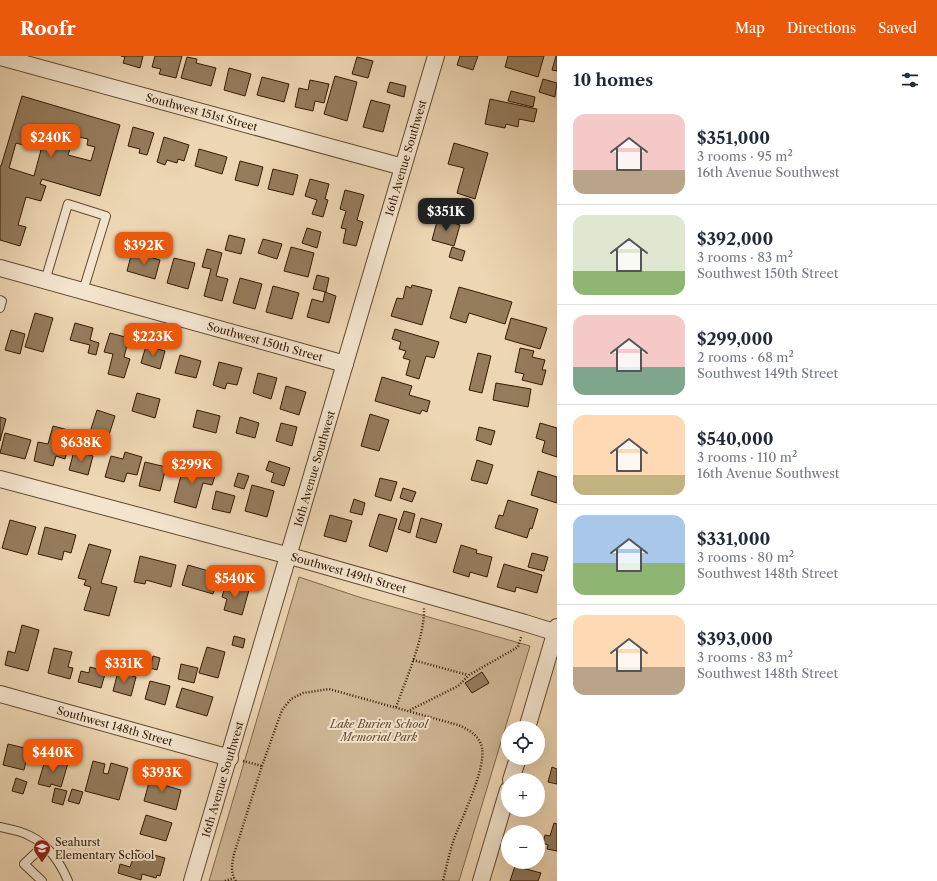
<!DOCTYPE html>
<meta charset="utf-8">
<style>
:root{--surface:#fff;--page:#f6f6f7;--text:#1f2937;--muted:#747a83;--line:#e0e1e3;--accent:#ea580c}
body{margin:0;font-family:"Libre Caslon Text",serif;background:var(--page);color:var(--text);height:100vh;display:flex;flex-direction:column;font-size:15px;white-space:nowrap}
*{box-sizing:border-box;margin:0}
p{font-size:13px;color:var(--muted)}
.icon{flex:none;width:22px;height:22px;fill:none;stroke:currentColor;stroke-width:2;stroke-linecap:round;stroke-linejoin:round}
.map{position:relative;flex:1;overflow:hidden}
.side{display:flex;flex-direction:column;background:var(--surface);width:380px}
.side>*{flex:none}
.fabs{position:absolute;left:501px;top:665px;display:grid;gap:8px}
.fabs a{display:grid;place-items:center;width:44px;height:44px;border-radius:50%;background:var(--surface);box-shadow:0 4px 16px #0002;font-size:20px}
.price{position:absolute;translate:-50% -34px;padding:0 9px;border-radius:8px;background:var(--accent);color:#fff;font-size:13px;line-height:26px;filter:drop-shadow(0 1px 2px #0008)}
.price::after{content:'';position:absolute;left:50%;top:24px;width:12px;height:9px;margin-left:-6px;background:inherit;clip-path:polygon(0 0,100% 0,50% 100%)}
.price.current{background:#222;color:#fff}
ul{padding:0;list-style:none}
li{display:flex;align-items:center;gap:12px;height:100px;padding:0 16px}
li+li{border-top:1px solid var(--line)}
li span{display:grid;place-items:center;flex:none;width:112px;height:80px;border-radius:12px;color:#555}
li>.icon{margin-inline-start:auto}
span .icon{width:48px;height:48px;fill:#fffc;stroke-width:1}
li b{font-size:17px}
h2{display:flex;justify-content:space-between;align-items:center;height:48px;padding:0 16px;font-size:17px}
header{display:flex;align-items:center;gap:24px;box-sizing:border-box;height:56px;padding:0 20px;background:var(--accent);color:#fff}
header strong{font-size:19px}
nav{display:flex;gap:22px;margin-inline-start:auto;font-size:14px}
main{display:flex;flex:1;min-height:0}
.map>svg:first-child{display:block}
.green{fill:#ceb695;stroke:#82684a}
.building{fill:#957c5d;stroke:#351a00;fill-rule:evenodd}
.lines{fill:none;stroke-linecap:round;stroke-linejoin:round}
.service-casing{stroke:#63492d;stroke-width:10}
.minor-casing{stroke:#63492d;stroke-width:18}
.path{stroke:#351a00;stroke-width:2.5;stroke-dasharray:1 2;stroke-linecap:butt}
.service{stroke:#f3e4ce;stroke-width:8}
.minor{stroke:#f3e4ce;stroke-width:16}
.labels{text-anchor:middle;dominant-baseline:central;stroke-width:4;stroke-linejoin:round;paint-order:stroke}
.street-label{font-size:11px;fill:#351a00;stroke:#f3e4ce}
.park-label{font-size:11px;font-style:italic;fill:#63492d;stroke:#f3e4ce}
.poi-label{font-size:11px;fill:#351a00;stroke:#f3e4ce;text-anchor:start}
</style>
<header>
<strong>Roofr</strong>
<nav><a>Map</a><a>Directions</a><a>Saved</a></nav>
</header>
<main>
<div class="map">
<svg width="557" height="825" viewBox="0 0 557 825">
<rect width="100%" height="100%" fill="#edd6b3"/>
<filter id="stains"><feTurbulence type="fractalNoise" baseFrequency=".005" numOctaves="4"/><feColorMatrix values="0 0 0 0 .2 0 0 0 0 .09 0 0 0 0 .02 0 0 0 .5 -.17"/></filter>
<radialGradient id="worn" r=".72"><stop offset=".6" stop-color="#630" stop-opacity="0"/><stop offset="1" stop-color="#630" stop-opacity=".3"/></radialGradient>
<polygon class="green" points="299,521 362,542 530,590 459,825 209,825"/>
<g class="building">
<polygon points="121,0 143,0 140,12 123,7 125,1"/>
<polygon points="155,0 182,0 176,22 159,18 161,13 152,11"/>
<polygon points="460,0 478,0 473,14 457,9"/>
<polygon points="508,0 544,0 538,21 505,11"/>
<polygon points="556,0 557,0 557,15 552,14"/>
<polygon points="187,1 197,3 196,7 216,12 211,30 181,22"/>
<polygon points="357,1 373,5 368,22 352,18"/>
<polygon points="229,12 251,18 245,40 224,34"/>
<polygon points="335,20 357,26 347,65 324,58"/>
<polygon points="262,21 289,28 284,46 257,39"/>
<polygon points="543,23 557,27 555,41 539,36"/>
<polygon points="310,24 329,28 324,47 315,45 313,55 295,51 299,32 308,34"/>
<polygon points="390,26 406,30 404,41 387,36"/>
<polygon points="511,35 535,41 533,51 508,45"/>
<path d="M22,40L120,69L100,140L42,123L40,128L46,130L41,145L26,141L18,169L26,171L20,190L0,184V110H1ZM74,80L88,83L87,89L95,91L91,105L68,99ZM16,87L41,94L34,120L9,112Z"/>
<polygon points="490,43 537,53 534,66 519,63 518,71 506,68 505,72 485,68"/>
<polygon points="371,44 390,49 383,76 363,71"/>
<polygon points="133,71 154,77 147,99 139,97 140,93 128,90"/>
<polygon points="164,81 189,89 184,105 178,103 177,107 167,104 165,109 157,106"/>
<polygon points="454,87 488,97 475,143 457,137 464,112 448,108"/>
<polygon points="199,93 227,101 222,118 195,110"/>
<polygon points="240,105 263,111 258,130 235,124"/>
<polygon points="273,113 298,119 293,139 268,133"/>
<polygon points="310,123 329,128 325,143 328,144 323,161 312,158 317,144 305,140"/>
<polygon points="345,134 364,139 357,164 363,166 356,190 343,187 346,173 341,172 346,155 340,153"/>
<polygon points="438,162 460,169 454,190 432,184"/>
<polygon points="307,172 321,176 317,192 302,187"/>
<polygon points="229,179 245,183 241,198 225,194"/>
<polygon points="263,183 282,188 277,203 258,197"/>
<polygon points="291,191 314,197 308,221 284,215"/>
<polygon points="452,191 465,195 462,205 449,201"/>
<polygon points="207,193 222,197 216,220 228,223 222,245 204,240 211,213 202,211"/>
<polygon points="132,196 160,204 155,223 127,215"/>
<polygon points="174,202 195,207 188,233 167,227"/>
<polygon points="317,219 329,222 326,236 313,233"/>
<polygon points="240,222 262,228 255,253 233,247"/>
<polygon points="412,229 432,234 422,269 391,260 397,242 403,243 406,230 411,232"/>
<polygon points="273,230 299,237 292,263 266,256"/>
<polygon points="459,231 512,246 505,268 469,257 466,267 450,262"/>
<polygon points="325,236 336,240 329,267 307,261 312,243 323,246"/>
<polygon points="35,257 53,262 43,296 25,291"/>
<polygon points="511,262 547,272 540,293 505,283"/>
<polygon points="75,267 93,272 90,284 99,287 96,299 88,297 90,289 70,284"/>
<polygon points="395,273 439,286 434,302 426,300 419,323 406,319 410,304 403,302 406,295 399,293 401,286 392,283"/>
<polygon points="11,274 25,278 20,298 5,294"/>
<polygon points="110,277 129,282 124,301 130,303 124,322 108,318 113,298 104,296"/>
<polygon points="146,290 165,295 160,313 141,307"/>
<polygon points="520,292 534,295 532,301 545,304 542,314 546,314 542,329 522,324 524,318 515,316"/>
<polygon points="478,297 491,300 482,337 469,334"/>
<polygon points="180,299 201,305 196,322 175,317"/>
<polygon points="219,306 242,312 237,329 227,327 225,333 213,329"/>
<polygon points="258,317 277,322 271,343 253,337"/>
<polygon points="382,321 412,330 409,339 430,345 427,356 422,354 420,358 375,345"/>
<polygon points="496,327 531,333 528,351 493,344"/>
<polygon points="286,330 306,336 299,359 280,353"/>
<polygon points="137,337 160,343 155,362 132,355"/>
<polygon points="97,354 115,360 109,379 91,373"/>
<polygon points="197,354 220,360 216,377 193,371"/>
<polygon points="370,358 389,364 379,395 361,390"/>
<polygon points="0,361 6,363 0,385"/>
<polygon points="240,361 259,367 255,382 236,377"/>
<polygon points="281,367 297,371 292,390 276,385"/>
<polygon points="540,367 557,372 557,401 542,396 545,385 536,382"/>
<polygon points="53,370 72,375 65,403 56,400 53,410 34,405 38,386 48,388"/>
<polygon points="479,371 495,375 491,389 476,384"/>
<polygon points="5,377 31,384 25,403 0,397"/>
<polygon points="74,395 93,400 88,419 69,414"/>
<polygon points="125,396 142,401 137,419 127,417 124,426 105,421 111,400 123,403"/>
<polygon points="477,404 493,409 487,428 471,424"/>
<polygon points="269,405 290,412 284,430 271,426 274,417 266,414"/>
<polygon points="145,406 166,411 160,435 139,430"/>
<polygon points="184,408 216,417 212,429 203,427 196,452 174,446"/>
<polygon points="538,415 557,421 557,447 531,439"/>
<polygon points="238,417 249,420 244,433 234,430"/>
<polygon points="380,422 397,426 391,445 375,440"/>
<polygon points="252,429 274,435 267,461 245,455"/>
<polygon points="403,432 416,436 412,446 400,442"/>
<polygon points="216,435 235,440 230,457 212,453"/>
<polygon points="354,443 365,447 362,459 350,456"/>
<polygon points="508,444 538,453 532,473 530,472 527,482 495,472 499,459 503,460"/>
<polygon points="404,455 415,458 410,477 398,473"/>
<polygon points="379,458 397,463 387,496 369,490"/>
<polygon points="330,459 352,465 346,486 324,480"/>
<polygon points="421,462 442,468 436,487 416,481"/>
<polygon points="10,464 36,471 27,499 2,492"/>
<polygon points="45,471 76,479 71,497 64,495 62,504 38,498"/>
<polygon points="89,488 111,494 101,527 117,531 109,560 84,554 91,531 84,529 86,524 78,522"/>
<polygon points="461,489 477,494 476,497 492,501 487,521 470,516 469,521 453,516"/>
<polygon points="532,497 548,501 544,515 528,511"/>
<polygon points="140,500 176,509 171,531 146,524 145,528 134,526"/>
<polygon points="504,508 542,519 537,537 516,531 515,536 497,531"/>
<polygon points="188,509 219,518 213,538 182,529"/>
<polygon points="226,527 249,534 242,559 224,554 227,543 222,541"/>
<polygon points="22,569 39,574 28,615 5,609 8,595 15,597"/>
<polygon points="234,580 245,583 243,592 232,589"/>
<polygon points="207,591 225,596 218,622 199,617"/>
<polygon points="54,592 72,596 68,611 73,612 70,623 48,617"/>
<polygon points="153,600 160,602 157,614 150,612"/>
<polygon points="181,608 198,612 194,627 178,623"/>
<polygon points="106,609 114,611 111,620 105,618 101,632 78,626 81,615 89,617 90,611 105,615"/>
<polygon points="118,616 136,621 131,640 113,635"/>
<polygon points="482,616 489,627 472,637 465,627"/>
<polygon points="150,625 170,630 165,649 145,643"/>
<polygon points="182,632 213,641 207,660 176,651"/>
<polygon points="8,688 29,693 24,714 3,709"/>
<polygon points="46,701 68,707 61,731 51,728 50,731 38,728"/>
<polygon points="93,705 105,708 103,717 108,718 111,707 128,712 119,744 85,735"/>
<polygon points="552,711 557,713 557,728 548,726"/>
<polygon points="152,715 163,718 160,728 181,734 176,754 144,745"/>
<polygon points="16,722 27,726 23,738 12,735"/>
<polygon points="55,732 67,735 63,749 52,746"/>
<polygon points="72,733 83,736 79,748 68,745"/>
<polygon points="146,759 172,767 166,785 140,778"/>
<polygon points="554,767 557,768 557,795 547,793 548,789 543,787 545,779 550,780"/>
<polygon points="136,794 165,802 160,820 157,819 156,822 142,818 141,824 118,817 120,808 130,811"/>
<polygon points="515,810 541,817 538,825 510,825"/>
</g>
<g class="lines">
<g class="service-casing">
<g id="service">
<polyline points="45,225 68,148 106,160 83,235"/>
<polyline points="0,244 2,245 0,252"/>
<path d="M0,771C10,773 22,775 30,780C48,788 61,808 68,825"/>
<polyline points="42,825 24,808 43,790"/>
</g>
</g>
<g class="minor-casing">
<g id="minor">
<path id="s1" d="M0,1L403,111"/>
<path id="s2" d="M0,212L345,308"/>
<path id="s3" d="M0,423L290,500L525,567L557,577"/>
<path id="s4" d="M0,638L230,702"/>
<polyline points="527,672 557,571"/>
<polyline points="511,724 518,702"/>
<path id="s5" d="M192,825C275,551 354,275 436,0"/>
<polyline points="481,825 508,734"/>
</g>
</g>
<g class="path">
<polyline points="413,604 468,619"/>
<path d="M396,651C406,623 425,581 424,552"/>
<polyline points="410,654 458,630 469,619 518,591 521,581"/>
<polyline points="243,705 262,710"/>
<polyline points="225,825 234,822"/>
<path d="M236,825C230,817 232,807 234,798L262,710L282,654L291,643L303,637L329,633L458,669C468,673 480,680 482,692C486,714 461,763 453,786C449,799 446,812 443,825"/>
</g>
<use href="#service" class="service"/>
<use href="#minor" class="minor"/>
</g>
<defs>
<g id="school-pin" transform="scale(0.9)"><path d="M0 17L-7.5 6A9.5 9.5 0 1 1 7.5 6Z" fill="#8f2418" stroke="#f3e4ce"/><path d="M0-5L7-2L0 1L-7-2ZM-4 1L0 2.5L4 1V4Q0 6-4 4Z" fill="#fff"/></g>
</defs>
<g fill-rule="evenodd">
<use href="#school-pin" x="42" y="792"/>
</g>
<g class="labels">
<g class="street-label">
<text stroke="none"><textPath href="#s1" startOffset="209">Southwest 151st Street</textPath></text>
<text stroke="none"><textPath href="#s5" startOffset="754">16th Avenue Southwest</textPath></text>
<text stroke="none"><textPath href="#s2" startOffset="275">Southwest 150th Street</textPath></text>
<text stroke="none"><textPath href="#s5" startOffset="430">16th Avenue Southwest</textPath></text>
<text stroke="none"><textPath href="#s3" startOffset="361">Southwest 149th Street</textPath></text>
<text stroke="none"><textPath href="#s4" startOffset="119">Southwest 148th Street</textPath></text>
<text stroke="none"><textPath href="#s5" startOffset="106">16th Avenue Southwest</textPath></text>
</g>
<g class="park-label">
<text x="379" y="668">Lake Burien School<tspan x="379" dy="13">Memorial Park</tspan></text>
</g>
<g class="poi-label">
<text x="55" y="786">Seahurst<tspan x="55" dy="13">Elementary School</tspan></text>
</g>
</g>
<rect width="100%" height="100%" filter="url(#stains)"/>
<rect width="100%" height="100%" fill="url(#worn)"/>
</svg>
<div class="fabs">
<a><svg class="icon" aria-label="locate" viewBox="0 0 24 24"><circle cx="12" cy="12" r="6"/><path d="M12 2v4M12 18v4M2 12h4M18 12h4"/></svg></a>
<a>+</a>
<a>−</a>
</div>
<b class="price" style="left:51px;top:102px">$240K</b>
<b class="price current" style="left:446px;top:176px">$351K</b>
<b class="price" style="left:144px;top:210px">$392K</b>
<b class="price" style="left:153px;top:301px">$223K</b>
<b class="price" style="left:81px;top:407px">$638K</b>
<b class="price" style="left:192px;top:429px">$299K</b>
<b class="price" style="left:235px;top:543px">$540K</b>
<b class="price" style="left:124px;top:628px">$331K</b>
<b class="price" style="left:53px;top:717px">$440K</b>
<b class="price" style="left:162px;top:737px">$393K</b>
</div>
<section class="side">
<h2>10 homes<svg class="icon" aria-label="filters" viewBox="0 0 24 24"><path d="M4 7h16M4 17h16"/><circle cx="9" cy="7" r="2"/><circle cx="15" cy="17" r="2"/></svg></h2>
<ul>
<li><span style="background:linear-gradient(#f6c9c9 70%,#b9a48a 0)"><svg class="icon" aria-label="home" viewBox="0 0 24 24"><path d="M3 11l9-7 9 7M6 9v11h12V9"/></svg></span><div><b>$351,000</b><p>3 rooms · 95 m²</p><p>16th Avenue Southwest</p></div></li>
<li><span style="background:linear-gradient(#dfe7d0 70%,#8fb573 0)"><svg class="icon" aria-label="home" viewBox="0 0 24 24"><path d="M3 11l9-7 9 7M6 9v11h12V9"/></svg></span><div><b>$392,000</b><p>3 rooms · 83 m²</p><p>Southwest 150th Street</p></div></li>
<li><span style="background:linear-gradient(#f6c9c9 65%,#7fa58c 0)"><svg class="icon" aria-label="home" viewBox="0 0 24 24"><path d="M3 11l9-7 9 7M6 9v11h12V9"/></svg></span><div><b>$299,000</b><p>2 rooms · 68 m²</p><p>Southwest 149th Street</p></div></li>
<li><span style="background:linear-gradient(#ffd9b3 75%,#c2b280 0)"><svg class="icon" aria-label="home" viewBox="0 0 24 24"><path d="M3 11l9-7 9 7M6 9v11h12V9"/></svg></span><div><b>$540,000</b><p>3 rooms · 110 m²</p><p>16th Avenue Southwest</p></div></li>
<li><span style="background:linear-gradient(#a9c7e8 60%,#8fb573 0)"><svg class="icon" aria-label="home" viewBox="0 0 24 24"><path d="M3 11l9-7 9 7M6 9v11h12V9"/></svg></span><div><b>$331,000</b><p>3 rooms · 80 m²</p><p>Southwest 148th Street</p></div></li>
<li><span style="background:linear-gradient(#ffd9b3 65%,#b9a48a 0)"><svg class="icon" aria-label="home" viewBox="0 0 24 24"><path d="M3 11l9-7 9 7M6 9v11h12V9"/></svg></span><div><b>$393,000</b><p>3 rooms · 83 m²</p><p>Southwest 148th Street</p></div></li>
</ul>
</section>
</main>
